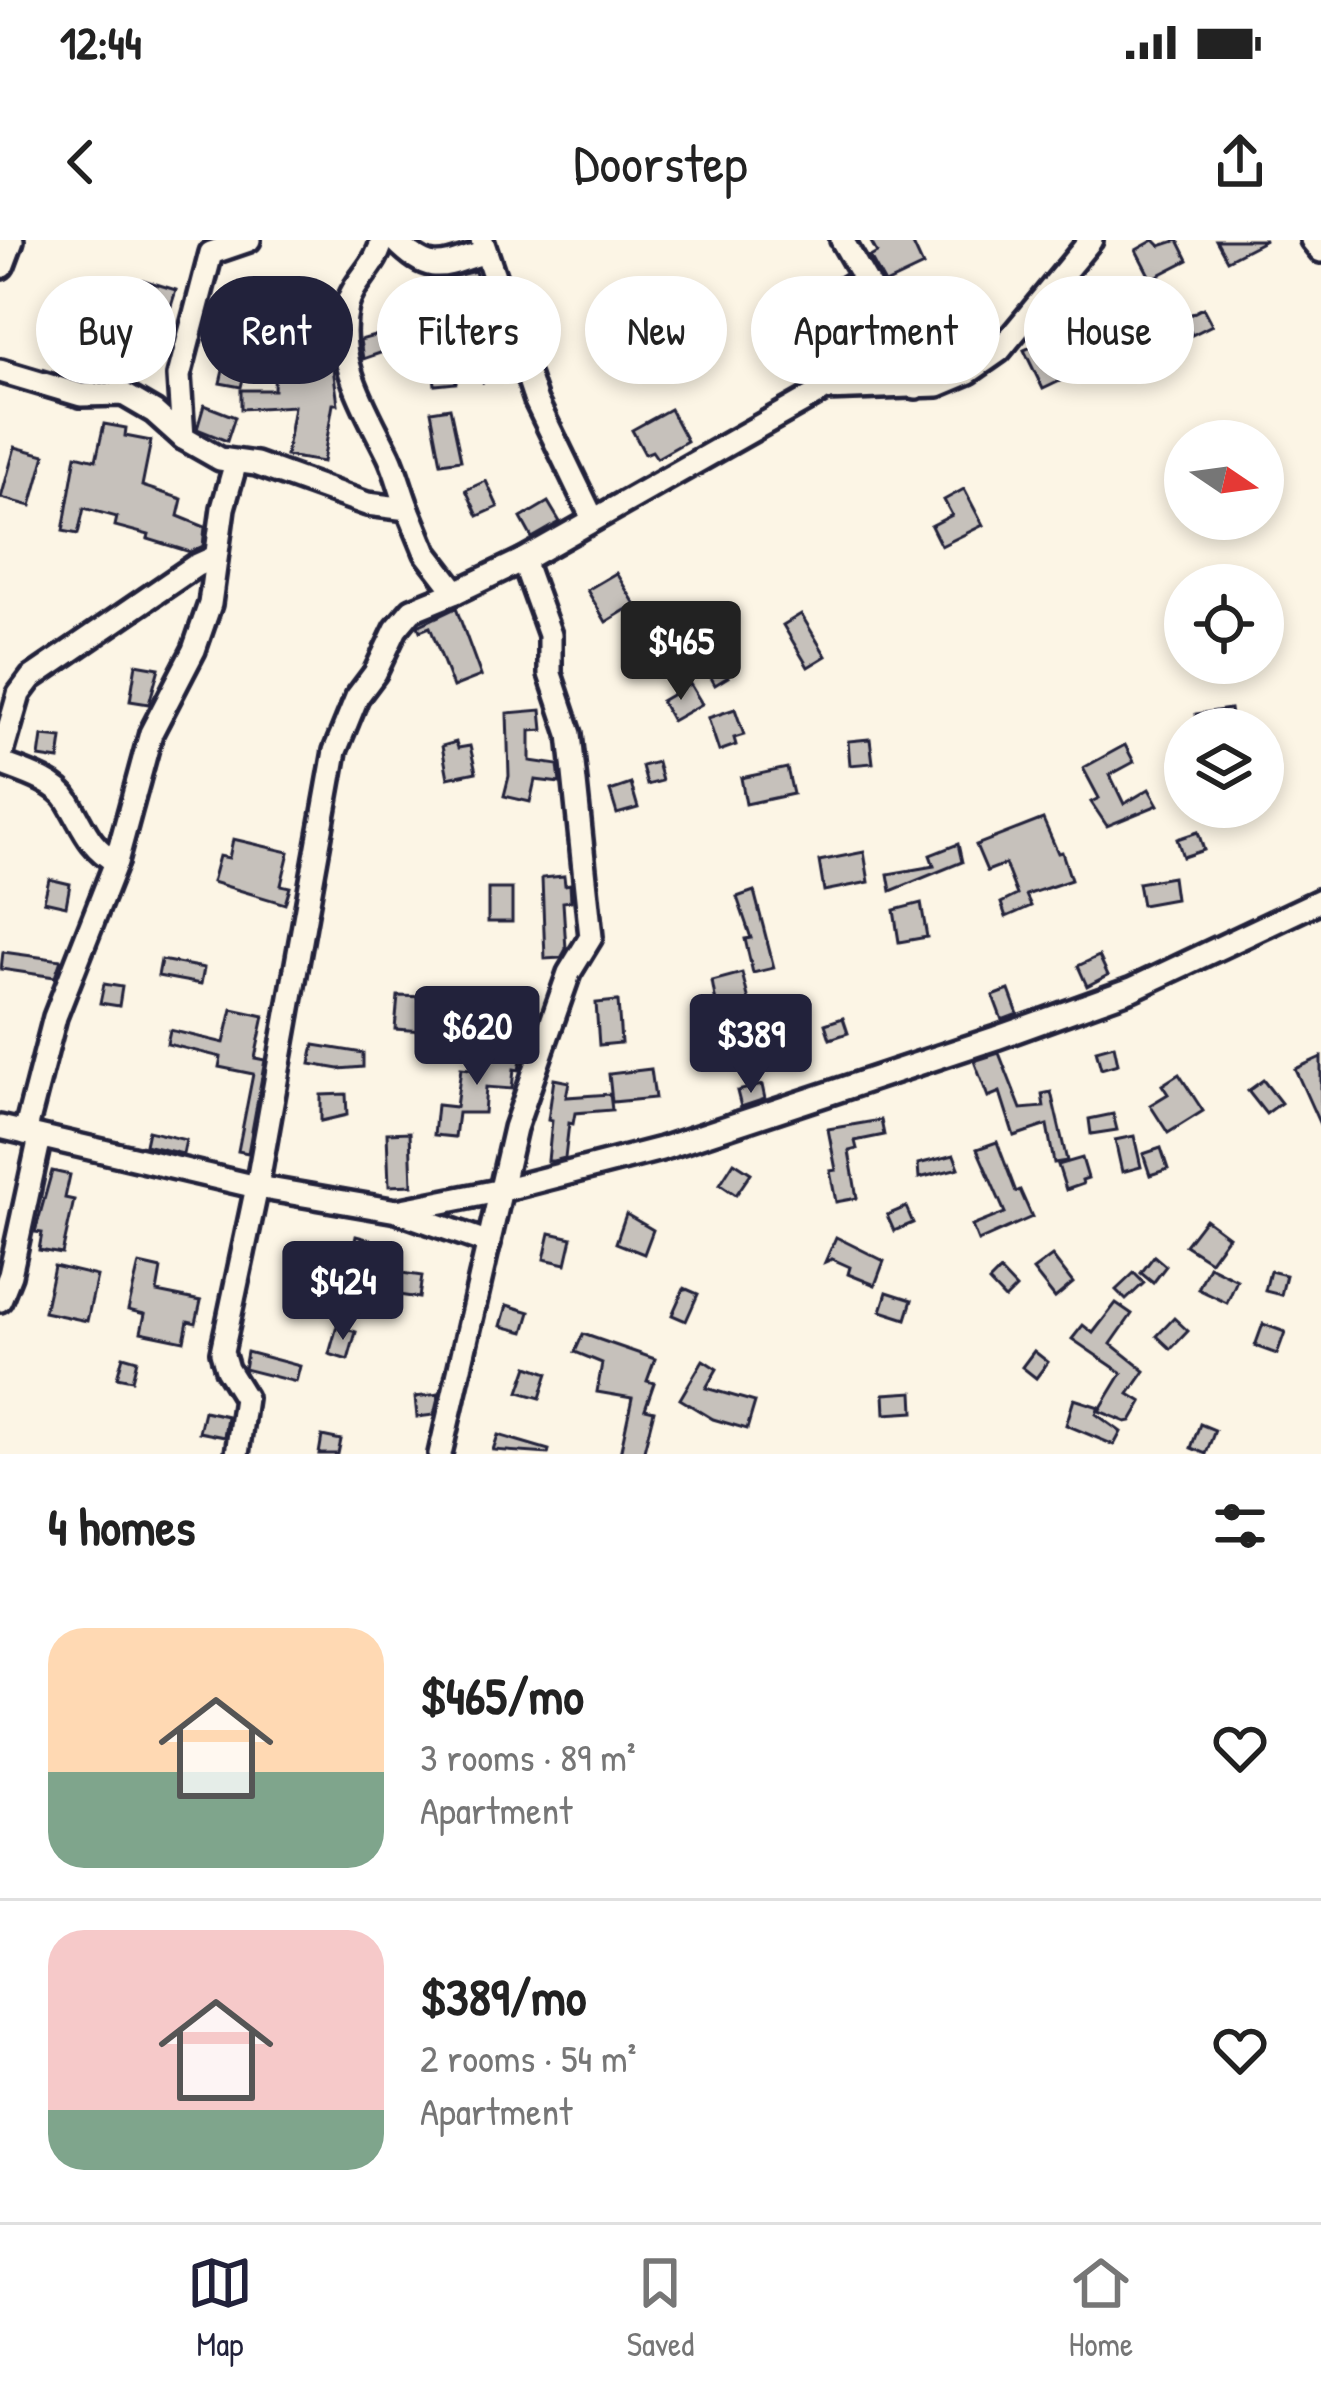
<!DOCTYPE html>
<meta charset="utf-8">
<style>
:root{--surface:#fff;--page:#f6f6f6;--text:#222;--muted:#767676;--line:#e0e0e0;--accent:#22223b}
body{margin:0;font-family:"Patrick Hand",sans-serif;background:var(--page);color:var(--text);height:100vh;display:flex;flex-direction:column;font-size:45px;white-space:nowrap}
*{box-sizing:border-box;margin:0}
p{font-size:39px;color:var(--muted)}
.icon{flex:none;width:66px;height:66px;fill:none;stroke:currentColor;stroke-width:2;stroke-linecap:round;stroke-linejoin:round}
.map{position:relative;height:1214px;overflow:hidden}
.sheet{display:flex;flex-direction:column;background:var(--surface);flex:1}
.sheet>*{flex:none}
.hud{position:absolute;left:36px;top:36px;width:1251px;height:108px;display:flex;gap:24px}
.needle{width:78px;rotate:103deg}
.tools{position:absolute;left:1164px;top:180px;display:grid;gap:24px}
.tools a{display:grid;place-items:center;width:120px;height:120px;border-radius:50%;background:var(--surface);box-shadow:0 6px 18px #0003;font-size:60px}
.price{position:absolute;translate:-50% -102px;padding:0 27px;border-radius:12px;background:var(--accent);color:#fff;font-size:39px;line-height:78px;filter:drop-shadow(0 3px 6px #0008)}
.price::after{content:'';position:absolute;left:50%;top:72px;width:36px;height:27px;margin-left:-18px;background:inherit;clip-path:polygon(0 0,100% 0,50% 100%)}
.price.active{background:#222;color:#fff}
ul{padding:0;list-style:none}
li{display:flex;align-items:center;gap:36px;height:300px;padding:0 48px}
li+li{border-top:3px solid var(--line)}
li span{display:grid;place-items:center;flex:none;width:336px;height:240px;border-radius:36px;color:#555}
li>.icon{margin-inline-start:auto}
span .icon{width:144px;height:144px;fill:#fffc;stroke-width:1}
li b{font-size:51px}
h2{display:flex;justify-content:space-between;align-items:center;height:144px;padding:0 48px;font-size:51px}
.chip{padding:0 42px;border-radius:54px;background:var(--surface);box-shadow:0 6px 18px #0003;font-size:42px;line-height:108px}
.chip.active{background:var(--accent);color:#fff}
.status{display:flex;justify-content:space-between;align-items:center;height:84px;padding:0 60px;background:var(--surface);direction:ltr}
.status svg{height:33px;fill:currentColor}
header{display:flex;justify-content:space-between;align-items:center;height:156px;padding:0 48px;background:var(--surface);font-size:54px;font-weight:600}
.tabs{display:flex;justify-content:space-around;align-items:center;height:168px;border-top:3px solid var(--line);background:var(--surface);font-size:33px;color:var(--muted)}
.tabs a{display:grid;justify-items:center;gap:6px}
.tabs .active{color:var(--accent)}
.map>svg:first-child{display:block}
.building{fill:#c6c1bb;stroke:#22223b;stroke-width:3}
.lines{fill:none;stroke-linecap:round;stroke-linejoin:round}
.minor-casing{stroke:#22223b;stroke-width:30}
.major-casing{stroke:#22223b;stroke-width:36}
.minor{stroke:#fcf5e5;stroke-width:21}
.major{stroke:#fcf5e5;stroke-width:27}
</style>
<div class="status"><b>12:44</b><svg viewBox="0 0 49 12"><path d="M0 12V9h3v3zM5 12V6h3v6zM10 12V3h3v9zM15 12V0h3v12zM26 1h20v11H26zM47 4h2v5h-2z"/></svg></div>
<header><svg class="icon" aria-label="back" viewBox="0 0 24 24"><path d="M15 5l-7 7 7 7"/></svg>Doorstep<svg class="icon" aria-label="share" viewBox="0 0 24 24"><path d="M12 15V3M7 8l5-5 5 5M5 13v7h14v-7"/></svg></header>
<div class="map">
<svg width="1321" height="1214" viewBox="0 0 1321 1214">
<rect width="100%" height="100%" fill="#fcf5e5"/>
<filter id="ink" filterUnits="userSpaceOnUse"><feTurbulence type="fractalNoise" baseFrequency=".00833" numOctaves="2"/><feDisplacementMap in="SourceGraphic" scale="24" xChannelSelector="R" yChannelSelector="G"/><feConvolveMatrix kernelMatrix="1 2 1 2 8 2 1 2 1" color-interpolation-filters="sRGB"/></filter>
<g filter="url(#ink)">
<g class="building">
<polygon points="870,0 911,0 923,26 885,44 870,17 877,13"/>
<polygon points="1154,0 1160,6 1178,0 1188,20 1151,39 1136,10"/>
<polygon points="1216,0 1266,0 1227,20"/>
<polygon points="475,31 480,50 470,53 474,88 467,90 457,56 445,59 439,40"/>
<polygon points="843,34 871,82 835,102 808,55"/>
<polygon points="143,40 176,50 171,66 139,56"/>
<polygon points="654,53 681,118 653,130 626,64"/>
<polygon points="237,57 257,62 250,89 230,83"/>
<polygon points="1203,68 1212,85 1192,95 1184,78"/>
<polygon points="1065,82 1082,118 1063,127 1068,137 1043,149 1024,110 1036,105 1033,98"/>
<polygon points="381,94 386,111 363,119 360,100"/>
<polygon points="330,106 338,164 333,164 323,222 286,216 294,166 241,169 241,150 274,150 275,110 317,110 317,107"/>
<polygon points="502,107 511,133 483,142 475,115"/>
<polygon points="454,114 456,143 435,145 432,116"/>
<polygon points="226,118 247,122 241,147 220,143"/>
<polygon points="204,165 235,177 227,201 197,189"/>
<polygon points="450,168 461,220 441,223 431,171"/>
<polygon points="670,169 687,201 657,218 652,211 645,214 632,190"/>
<polygon points="104,184 126,188 125,196 151,201 142,246 182,259 178,276 205,287 203,306 190,312 148,299 149,295 115,286 117,277 84,268 78,294 63,291 76,215 96,220"/>
<polygon points="15,207 45,215 31,266 1,258"/>
<polygon points="486,241 498,267 478,276 466,250"/>
<polygon points="964,249 983,285 941,306 931,286 952,275 944,260"/>
<polygon points="548,262 560,282 532,298 521,278"/>
<polygon points="616,333 635,364 606,382 587,350"/>
<polygon points="456,368 481,436 453,447 430,387 420,391 418,386"/>
<polygon points="801,374 826,416 808,427 783,385"/>
<polygon points="707,399 728,437 715,445 694,406"/>
<polygon points="136,424 159,428 149,464 130,461"/>
<polygon points="690,444 702,464 672,481 661,461"/>
<polygon points="735,469 744,495 734,498 736,505 719,511 708,478"/>
<polygon points="1230,469 1233,489 1198,489 1196,474"/>
<polygon points="541,470 543,490 530,491 530,521 558,525 560,543 535,540 530,562 504,556 509,536 507,473"/>
<polygon points="42,496 62,498 59,520 39,517"/>
<polygon points="870,499 873,523 850,525 848,501"/>
<polygon points="456,502 458,508 470,506 476,532 448,538 442,506"/>
<polygon points="1125,505 1134,522 1110,535 1124,564 1149,549 1158,565 1107,586 1091,562 1099,558 1083,528"/>
<polygon points="657,522 662,541 647,545 642,526"/>
<polygon points="787,528 793,554 746,564 741,538"/>
<polygon points="631,544 638,568 617,574 610,551"/>
<polygon points="1043,579 1058,613 1062,612 1071,640 1026,655 1031,666 1006,677 1001,663 1017,655 1005,624 987,631 976,605"/>
<polygon points="1198,592 1204,610 1183,617 1177,599"/>
<polygon points="233,599 289,612 281,645 290,647 285,664 212,642 219,616 229,618"/>
<polygon points="958,604 962,622 891,651 888,634 934,626 930,615"/>
<polygon points="864,612 869,642 824,651 819,621"/>
<polygon points="564,636 565,645 570,644 571,661 563,662 566,709 561,718 545,719 542,638"/>
<polygon points="1172,637 1175,659 1142,665 1138,643"/>
<polygon points="49,639 70,644 66,666 44,661"/>
<rect x="488" y="649" width="24" height="33"/>
<polygon points="754,651 774,728 753,733 745,699 751,698 737,657"/>
<polygon points="921,663 927,697 899,702 894,670"/>
<polygon points="3,712 61,720 55,737 1,729"/>
<polygon points="1099,716 1108,735 1087,746 1078,726"/>
<polygon points="161,720 204,728 201,744 158,736"/>
<polygon points="742,733 755,785 741,788 743,796 723,801 712,741"/>
<polygon points="104,744 122,747 119,766 100,763"/>
<polygon points="1009,750 1018,774 1002,780 993,756"/>
<polygon points="398,756 425,757 423,791 395,789"/>
<polygon points="618,761 621,803 599,805 596,763"/>
<polygon points="232,769 264,776 255,818 265,820 248,913 238,911 253,834 219,827 221,817 167,804 170,790 224,803"/>
<polygon points="843,778 848,793 830,799 825,784"/>
<polygon points="314,805 363,813 363,827 339,829 310,824"/>
<polygon points="1114,805 1118,824 1101,829 1096,810"/>
<polygon points="481,810 522,814 519,830 514,829 512,849 486,847 484,873 458,873 455,897 434,895 437,865 456,867 461,828 479,830"/>
<polygon points="999,813 1021,869 1044,867 1042,854 1051,852 1067,921 1054,923 1047,885 1014,896 1000,852 988,857 974,821"/>
<polygon points="1321,817 1321,887 1295,829"/>
<polygon points="651,829 655,858 612,862 609,834"/>
<polygon points="1179,834 1203,871 1168,893 1150,865 1168,854 1162,845"/>
<polygon points="554,839 569,842 566,857 610,854 612,870 575,873 573,884 569,883 565,918 553,921 548,921 552,881 548,880"/>
<polygon points="1263,840 1281,863 1266,874 1248,851"/>
<polygon points="762,845 765,859 741,867 737,851"/>
<polygon points="346,854 347,875 321,881 321,855"/>
<polygon points="1113,874 1117,890 1091,894 1089,879"/>
<polygon points="881,880 884,895 855,901 857,909 849,911 857,958 836,962 830,931 836,930 828,889"/>
<polygon points="148,891 186,900 183,914 145,905"/>
<polygon points="410,892 412,945 389,946 387,893"/>
<polygon points="1134,896 1141,927 1122,932 1115,900"/>
<polygon points="997,902 1016,952 1020,950 1032,977 978,1001 972,986 1005,973 977,909"/>
<polygon points="1161,908 1168,929 1150,935 1143,914"/>
<polygon points="954,915 959,928 919,938 918,924"/>
<polygon points="1082,918 1088,938 1082,940 1083,944 1066,950 1058,925"/>
<polygon points="734,922 751,933 736,955 720,944"/>
<polygon points="52,931 70,935 65,958 74,960 62,1014 39,1010 42,993 35,992"/>
<polygon points="906,967 913,983 894,991 887,975"/>
<polygon points="626,974 653,990 644,1014 616,1003"/>
<polygon points="1205,979 1228,996 1210,1021 1185,1005"/>
<polygon points="550,993 572,998 566,1024 544,1019"/>
<polygon points="356,996 375,1001 369,1027 350,1023"/>
<polygon points="836,997 884,1021 875,1045 848,1034 850,1027 832,1019 825,1022"/>
<polygon points="1052,1016 1073,1043 1055,1058 1033,1030"/>
<polygon points="1154,1016 1166,1026 1153,1043 1141,1033"/>
<polygon points="139,1024 161,1029 157,1052 201,1061 196,1083 188,1081 184,1101 141,1092 145,1074 128,1070"/>
<polygon points="54,1026 97,1036 87,1081 44,1072"/>
<polygon points="1209,1026 1237,1040 1227,1063 1198,1049"/>
<polygon points="389,1031 422,1036 419,1058 385,1053"/>
<polygon points="1000,1031 1016,1048 1005,1059 989,1042"/>
<polygon points="1270,1031 1286,1035 1281,1055 1265,1051"/>
<polygon points="1134,1033 1144,1043 1126,1060 1116,1050"/>
<polygon points="684,1048 698,1054 686,1081 672,1075"/>
<polygon points="887,1052 912,1060 906,1079 881,1071"/>
<polygon points="1116,1063 1132,1074 1111,1104 1145,1131 1129,1154 1142,1162 1131,1181 1126,1182 1099,1171 1122,1133 1072,1099 1083,1085 1093,1093"/>
<polygon points="507,1065 530,1072 524,1092 501,1086"/>
<polygon points="1174,1078 1188,1091 1171,1109 1157,1096"/>
<polygon points="1263,1084 1285,1092 1277,1114 1255,1106"/>
<polygon points="337,1086 356,1092 348,1120 329,1114"/>
<polygon points="583,1094 655,1119 647,1141 654,1143 645,1169 654,1171 643,1214 620,1214 632,1158 597,1152 602,1123 575,1112"/>
<polygon points="1034,1111 1048,1122 1036,1138 1022,1127"/>
<polygon points="247,1112 300,1126 296,1142 244,1129"/>
<polygon points="123,1116 137,1120 132,1140 117,1137"/>
<polygon points="703,1120 717,1129 706,1148 755,1162 747,1189 713,1179 680,1159"/>
<polygon points="528,1126 548,1133 540,1158 519,1152"/>
<polygon points="913,1152 914,1172 885,1174 884,1154"/>
<polygon points="439,1154 434,1175 417,1177 415,1157"/>
<polygon points="1074,1159 1099,1167 1096,1174 1121,1192 1114,1205 1066,1185"/>
<polygon points="204,1171 227,1176 224,1197 199,1192"/>
<polygon points="1200,1184 1215,1190 1206,1214 1191,1208"/>
<polygon points="498,1195 549,1210 548,1214 493,1210"/>
<polygon points="322,1196 341,1200 338,1214 319,1214"/>
</g>
<g class="lines">
<g class="minor-casing">
<g id="minor">
<path d="M382,0C378,25 353,41 347,66C334,121 366,169 389,216C397,233 401,252 408,269"/>
<path d="M395,0C431,36 440,27 485,12"/>
<polyline points="482,0 536,161 593,279"/>
<polyline points="842,0 883,71 916,147"/>
<polyline points="1312,0 1321,11"/>
<polyline points="0,131 81,155 123,154 154,172 183,198 220,219 256,224 367,264 408,269 426,313 456,352 523,320 825,149 938,145 969,132 999,111 1091,0"/>
<polyline points="183,198 179,136 211,13 249,0"/>
<polyline points="0,520 19,454 31,438 195,326 215,317"/>
<path d="M0,523C21,531 56,541 68,561C84,587 88,606 116,622"/>
<polyline points="0,887 257,947 397,971 489,1003"/>
<polyline points="25,893 55,777 116,622 151,493 194,410 210,364 223,268 236,222"/>
<polyline points="397,971 498,951 661,909 996,798 1132,749 1321,660"/>
<polyline points="0,1060 10,1035 40,897"/>
<polyline points="237,1214 245,1158 227,1129 222,1112 257,947 335,511 357,457 375,433 396,389 412,370 456,352"/>
<polyline points="440,1214 515,888 569,733 591,697 570,494 550,434 550,395 523,320"/>
</g>
</g>
<g class="major-casing">
<polyline id="major" points="0,24 9,0"/>
</g>
<use href="#minor" class="minor"/>
<use href="#major" class="major"/>
</g>
</g>
</svg>
<div class="tools">
<a><svg class="needle" viewBox="-14 -14 28 28"><path d="M0-13l5 13h-10z" fill="#e53935"/><path d="M0 13l5-13h-10z" fill="#767676"/></svg></a>
<a><svg class="icon" aria-label="locate" viewBox="0 0 24 24"><circle cx="12" cy="12" r="6"/><path d="M12 2v4M12 18v4M2 12h4M18 12h4"/></svg></a>
<a><svg class="icon" aria-label="layers" viewBox="0 0 24 24"><path d="M12 4l9 5-9 5-9-5zM3 14l9 5 9-5"/></svg></a>
</div>
<b class="price active" style="left:681px;top:463px">$465</b>
<b class="price" style="left:477px;top:848px">$620</b>
<b class="price" style="left:751px;top:856px">$389</b>
<b class="price" style="left:343px;top:1103px">$424</b>
<div class="hud">
<a class="chip">Buy</a>
<a class="chip active">Rent</a>
<a class="chip">Filters</a>
<a class="chip">New</a>
<a class="chip">Apartment</a>
<a class="chip">House</a>
</div>
</div>
<section class="sheet">
<h2>4 homes<svg class="icon" aria-label="filters" viewBox="0 0 24 24"><path d="M4 7h16M4 17h16"/><circle cx="9" cy="7" r="2"/><circle cx="15" cy="17" r="2"/></svg></h2>
<ul>
<li><span style="background:linear-gradient(#ffd9b3 60%,#7fa58c 0)"><svg class="icon" aria-label="home" viewBox="0 0 24 24"><path d="M3 11l9-7 9 7M6 9v11h12V9"/></svg></span><div><b>$465/mo</b><p>3 rooms · 89 m²</p><p>Apartment</p></div><svg class="icon" aria-label="heart" viewBox="0 0 24 24"><path d="M12 20l-8-8c-3-5 5-10 8-4 3-6 11-1 8 4z"/></svg></li>
<li><span style="background:linear-gradient(#f6c9c9 75%,#7fa58c 0)"><svg class="icon" aria-label="home" viewBox="0 0 24 24"><path d="M3 11l9-7 9 7M6 9v11h12V9"/></svg></span><div><b>$389/mo</b><p>2 rooms · 54 m²</p><p>Apartment</p></div><svg class="icon" aria-label="heart" viewBox="0 0 24 24"><path d="M12 20l-8-8c-3-5 5-10 8-4 3-6 11-1 8 4z"/></svg></li>
</ul>
</section>
<nav class="tabs">
<a class="active"><svg class="icon" aria-label="map" viewBox="0 0 24 24"><path d="M3 6l6-2 6 2 6-2v14l-6 2-6-2-6 2zM9 4v14M15 6v14"/></svg>Map</a>
<a><svg class="icon" aria-label="saved" viewBox="0 0 24 24"><path d="M7 4h10v16l-5-4-5 4z"/></svg>Saved</a>
<a><svg class="icon" aria-label="home" viewBox="0 0 24 24"><path d="M3 11l9-7 9 7M6 9v11h12V9"/></svg>Home</a>
</nav>
